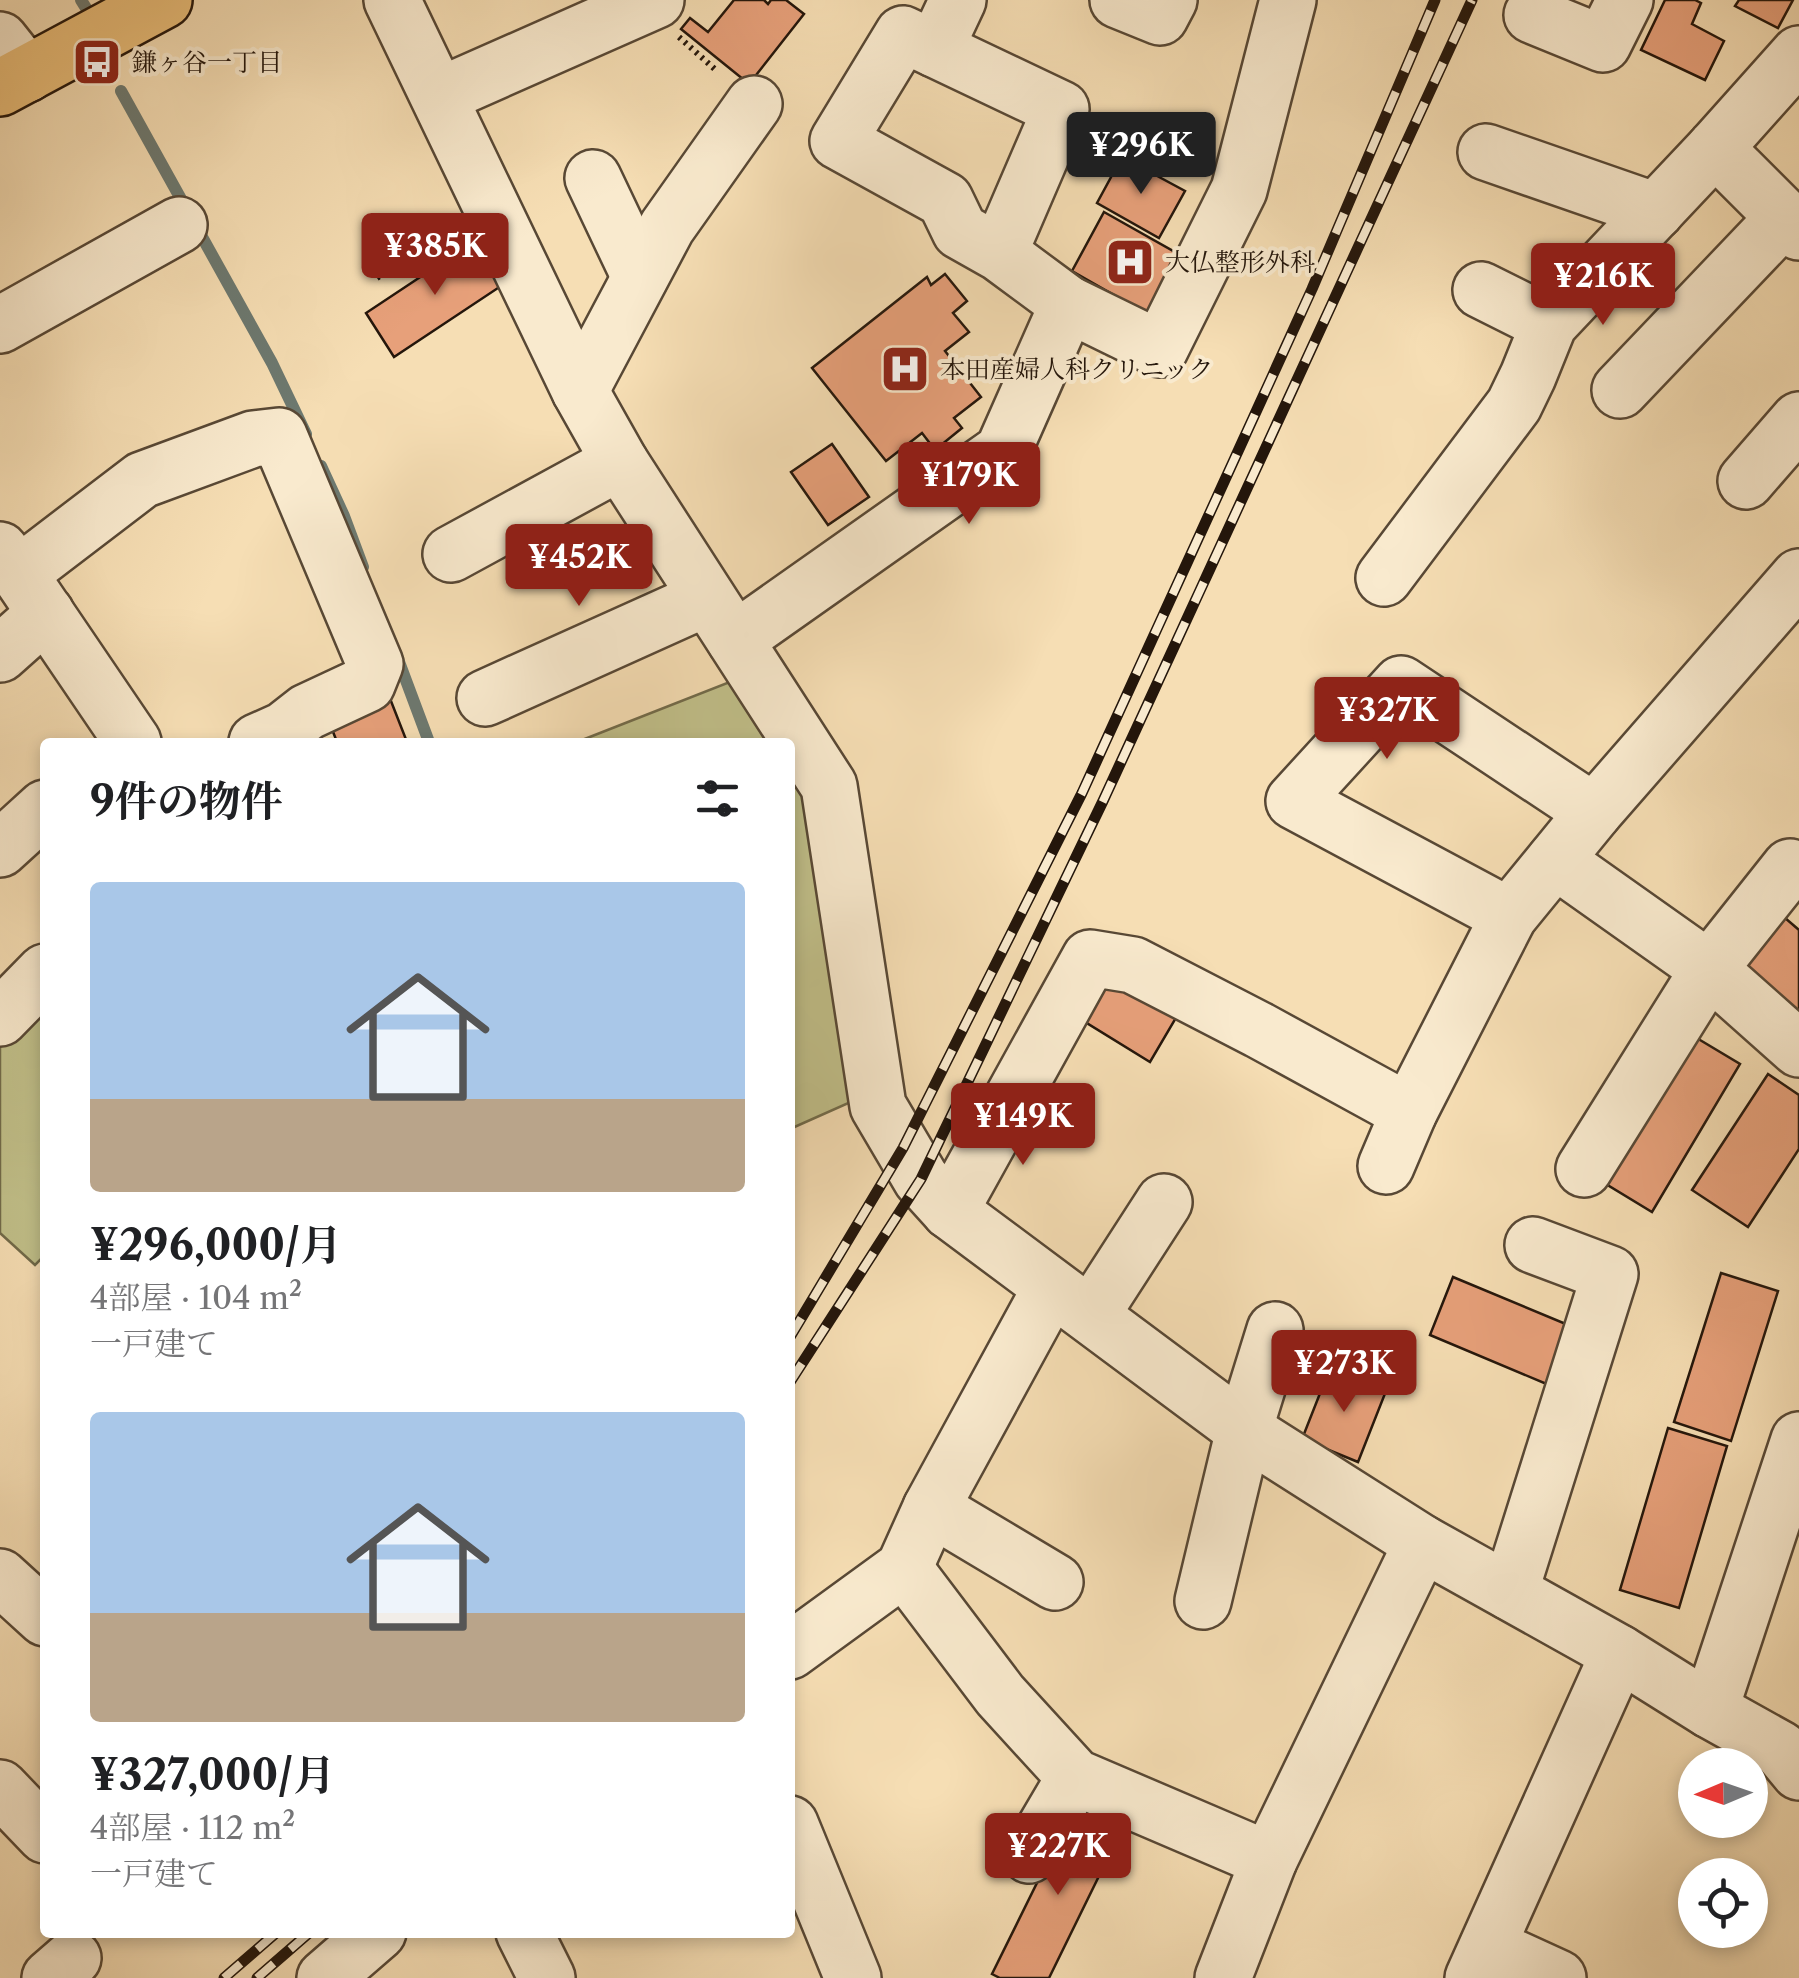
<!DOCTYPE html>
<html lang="ja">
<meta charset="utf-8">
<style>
:root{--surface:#fff;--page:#f2f2f2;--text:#202124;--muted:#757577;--accent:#8f2418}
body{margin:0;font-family:"Libre Caslon Text","Noto Serif JP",serif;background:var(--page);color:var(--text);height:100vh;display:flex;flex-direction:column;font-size:38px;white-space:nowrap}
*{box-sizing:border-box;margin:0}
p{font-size:32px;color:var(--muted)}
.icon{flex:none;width:55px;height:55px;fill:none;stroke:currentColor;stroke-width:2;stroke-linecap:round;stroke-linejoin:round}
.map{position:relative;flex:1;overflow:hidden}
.side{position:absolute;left:40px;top:738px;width:755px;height:1200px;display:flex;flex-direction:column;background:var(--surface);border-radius:10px;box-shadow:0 5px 15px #0003}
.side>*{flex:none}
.needle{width:65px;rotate:268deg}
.buttons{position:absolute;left:1678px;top:1748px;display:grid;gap:20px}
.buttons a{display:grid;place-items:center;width:90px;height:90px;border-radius:50%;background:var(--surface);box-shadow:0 5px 15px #0003;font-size:50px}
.price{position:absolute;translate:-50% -85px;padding:0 22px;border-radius:10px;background:var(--accent);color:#fff;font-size:32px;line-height:65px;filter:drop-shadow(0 2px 5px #0008)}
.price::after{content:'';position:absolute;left:50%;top:60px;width:30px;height:22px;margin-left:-15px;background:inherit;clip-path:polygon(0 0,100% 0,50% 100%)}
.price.on{background:#222;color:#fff}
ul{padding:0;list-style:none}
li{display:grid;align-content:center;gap:20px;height:530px;padding:0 50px}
li span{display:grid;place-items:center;height:310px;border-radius:10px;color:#555}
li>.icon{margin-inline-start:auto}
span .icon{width:180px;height:180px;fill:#fffc;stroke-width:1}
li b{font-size:42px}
h2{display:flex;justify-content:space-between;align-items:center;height:120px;padding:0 50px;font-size:42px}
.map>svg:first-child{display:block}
.green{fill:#c1c08a;stroke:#726b4a;stroke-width:2.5}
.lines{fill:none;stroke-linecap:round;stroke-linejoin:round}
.stream{stroke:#6d7970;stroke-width:12}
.building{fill:#e7a07a;stroke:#24160b;stroke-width:2.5}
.minor-casing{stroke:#584835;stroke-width:60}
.major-casing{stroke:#24160b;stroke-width:60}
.path{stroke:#24160b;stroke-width:6;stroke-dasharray:2.5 5;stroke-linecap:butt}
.minor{stroke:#f9eace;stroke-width:55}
.major{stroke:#ebbf7a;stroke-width:55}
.rail-casing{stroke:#24160b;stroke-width:11}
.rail{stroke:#f9eace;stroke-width:8;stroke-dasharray:22;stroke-linecap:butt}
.labels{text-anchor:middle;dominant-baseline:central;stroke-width:8;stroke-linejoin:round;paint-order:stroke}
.poi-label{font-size:25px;fill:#24160b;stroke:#f9eace;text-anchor:start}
</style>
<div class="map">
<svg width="1799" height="1978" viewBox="0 0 1799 1978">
<rect width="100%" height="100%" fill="#f6deb4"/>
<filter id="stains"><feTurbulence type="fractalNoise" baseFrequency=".002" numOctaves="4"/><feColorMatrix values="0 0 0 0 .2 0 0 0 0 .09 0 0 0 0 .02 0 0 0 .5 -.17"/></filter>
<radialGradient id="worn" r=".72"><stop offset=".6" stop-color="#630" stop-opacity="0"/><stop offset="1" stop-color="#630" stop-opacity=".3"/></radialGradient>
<g class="green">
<polygon points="745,676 793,746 814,787 837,903 862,1097 790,1129 790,742 577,742"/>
<polygon points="45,989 45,1255 35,1265 0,1233 0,1035"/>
</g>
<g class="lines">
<g class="stream">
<polyline points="81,0 86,8"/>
<polyline points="121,91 272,363 306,434"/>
<polyline points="321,466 344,516 363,567"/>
<polyline points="395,651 429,742"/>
</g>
</g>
<g class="building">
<polygon points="734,0 764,0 768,4 771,0 786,0 804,14 749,84 681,29 690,18 708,32"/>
<polygon points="1665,0 1695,0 1701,3 1692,24 1724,41 1705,80 1641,50"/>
<polygon points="1739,0 1793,0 1778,28 1735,6"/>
<polygon points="1122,157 1185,191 1159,238 1097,203"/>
<polygon points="1104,212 1182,256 1149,315 1072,271"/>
<polygon points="476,240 504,284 394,357 366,313"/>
<polygon points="945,274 967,301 953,313 969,332 945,351 981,397 954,418 962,428 935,450 922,433 886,461 812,368 927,277 931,285"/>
<polygon points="832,444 869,497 828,525 791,472"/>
<polygon points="389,696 407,742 337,742 328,719"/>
<polygon points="1777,911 1799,930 1799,1016 1735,962"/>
<polygon points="1105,971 1177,1016 1150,1062 1077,1017"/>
<polygon points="1690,1034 1740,1064 1652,1212 1601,1181"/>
<polygon points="1768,1074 1799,1095 1799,1149 1748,1227 1692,1190"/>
<polygon points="1721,1273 1778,1291 1731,1441 1674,1422"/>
<polygon points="1453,1277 1573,1327 1549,1385 1430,1335"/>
<polygon points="1330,1368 1386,1391 1358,1462 1302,1439"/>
<polygon points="1668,1428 1727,1446 1679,1608 1620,1590"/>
<polygon points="1075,1806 1122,1829 1049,1978 1000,1978 992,1974"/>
</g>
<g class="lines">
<g class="minor-casing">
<g id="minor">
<polyline points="392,0 580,391 620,462 829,786 878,1106 921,1179 950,1211 1244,1430 1422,1543 1619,1653 1710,1710 1780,1749 1799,1772"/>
<polyline points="1118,0 1160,17 1169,0"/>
<polyline points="1532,15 1603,44 1625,0"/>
<polyline points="0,40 27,74"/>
<polyline points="935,49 958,0"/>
<polyline points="439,96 656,0"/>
<polyline points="1715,148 1799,232"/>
<polyline points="1486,152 1656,211"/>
<polyline points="593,178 640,277"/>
<polyline points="999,253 1061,109 903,34 838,141 945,200 960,231 999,253 1068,304 1160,349 1239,190 1288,0"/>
<polyline points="1481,290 1549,324"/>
<polyline points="0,325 179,225"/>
<polyline points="1620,390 1784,218"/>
<polyline points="580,391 667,227 754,104"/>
<polyline points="1746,481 1799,420"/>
<polyline points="0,550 19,574 133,742"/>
<polyline points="451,554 620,462"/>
<polyline points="19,574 142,480 253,439 279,436 375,664 367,684 307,712 284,730 257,742"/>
<polyline points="1384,578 1514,405 1528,376 1549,324 1715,148 1799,54"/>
<polyline points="735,640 1003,451 1068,304"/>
<polyline points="0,654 46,613"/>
<polyline points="485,698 707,598"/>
<polyline points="0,849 45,808"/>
<polyline points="1555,860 1709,969 1799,1049"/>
<polyline points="1509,916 1294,801 1401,684 1594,812"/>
<polyline points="0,1018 45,972"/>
<polyline points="1386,1166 1409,1112 1509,916 1594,812 1799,577"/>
<polyline points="1584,1169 1709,969 1790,867"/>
<polyline points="950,1211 1090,958 1133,965 1259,1030 1409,1112"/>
<polyline points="1091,1315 1164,1202"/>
<polyline points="931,1508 1055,1582"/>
<polyline points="904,1568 1000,1695 1075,1777 1269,1860"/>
<polyline points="0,1577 45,1618"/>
<polyline points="1510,1592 1610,1274 1533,1245"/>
<polyline points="1203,1601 1244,1430 1275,1330"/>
<polyline points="790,1651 904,1568 931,1508 1051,1288"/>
<polyline points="1710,1710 1799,1440"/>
<polyline points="0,1788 45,1835"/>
<polyline points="790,1824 853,1978"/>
<polyline points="1029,1855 1075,1777"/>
<polyline points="524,1932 547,1978"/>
<polyline points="1488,1946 1558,1978"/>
<polyline points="50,1978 73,1958"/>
<polyline points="325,1978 378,1932"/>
<polyline points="1223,1978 1269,1860 1422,1543"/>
<polyline points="1473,1978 1619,1653"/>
</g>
</g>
<g class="major-casing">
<polyline id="major" points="0,88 164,0"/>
</g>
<g class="path">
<polyline points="679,37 718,72"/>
<polyline points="377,278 451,229"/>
</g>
<use href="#minor" class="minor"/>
<use href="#major" class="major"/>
<g class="rail-casing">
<g id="rail">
<polyline points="790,1337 903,1148 1082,793 1312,289 1435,0"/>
<polyline points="790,1382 921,1179 1103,801 1472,0"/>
<polyline points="224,1978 277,1932"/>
<polyline points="257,1978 310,1932"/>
</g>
</g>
<use href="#rail" class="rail"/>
</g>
<defs>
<g id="bus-square" transform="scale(2.5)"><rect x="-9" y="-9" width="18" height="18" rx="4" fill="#8f2418" stroke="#f9eace"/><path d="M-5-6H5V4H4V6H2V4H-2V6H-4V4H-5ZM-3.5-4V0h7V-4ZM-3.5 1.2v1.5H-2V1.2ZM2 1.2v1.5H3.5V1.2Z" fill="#fff"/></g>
<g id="hospital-square" transform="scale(2.5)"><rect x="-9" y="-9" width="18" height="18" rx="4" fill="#8f2418" stroke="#f9eace"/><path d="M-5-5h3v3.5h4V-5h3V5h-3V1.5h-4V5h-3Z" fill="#fff"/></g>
</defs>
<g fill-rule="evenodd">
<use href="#bus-square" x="97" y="62"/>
<use href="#hospital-square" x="1130" y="262"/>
<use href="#hospital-square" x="905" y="369"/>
</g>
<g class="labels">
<g class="poi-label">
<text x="132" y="62">鎌ヶ谷一丁目</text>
<text x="1165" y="262">大仏整形外科</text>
<text x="940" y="369">本田産婦人科クリニック</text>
</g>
</g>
<rect width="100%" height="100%" filter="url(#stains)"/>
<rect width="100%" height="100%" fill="url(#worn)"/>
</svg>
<div class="buttons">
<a><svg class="needle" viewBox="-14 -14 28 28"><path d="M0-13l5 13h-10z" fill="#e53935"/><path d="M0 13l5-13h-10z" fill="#757577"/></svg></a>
<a><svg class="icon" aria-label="locate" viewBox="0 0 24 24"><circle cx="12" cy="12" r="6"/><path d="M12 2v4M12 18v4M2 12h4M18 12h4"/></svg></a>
</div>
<b class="price on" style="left:1141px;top:197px">¥296K</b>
<b class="price" style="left:435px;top:298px">¥385K</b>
<b class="price" style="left:1603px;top:328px">¥216K</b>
<b class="price" style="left:969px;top:527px">¥179K</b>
<b class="price" style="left:579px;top:609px">¥452K</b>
<b class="price" style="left:1387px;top:762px">¥327K</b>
<b class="price" style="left:1023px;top:1168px">¥149K</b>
<b class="price" style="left:1344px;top:1415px">¥273K</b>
<b class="price" style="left:1058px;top:1898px">¥227K</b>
<section class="side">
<h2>9件の物件<svg class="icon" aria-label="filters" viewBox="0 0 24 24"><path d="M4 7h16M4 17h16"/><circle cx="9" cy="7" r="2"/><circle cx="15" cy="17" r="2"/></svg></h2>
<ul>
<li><span style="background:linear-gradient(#a9c7e8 70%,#b9a48a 0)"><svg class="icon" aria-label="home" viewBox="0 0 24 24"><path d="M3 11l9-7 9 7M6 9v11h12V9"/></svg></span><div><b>¥296,000/月</b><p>4部屋 · 104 m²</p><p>一戸建て</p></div></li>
<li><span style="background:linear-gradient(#a9c7e8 65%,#b9a48a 0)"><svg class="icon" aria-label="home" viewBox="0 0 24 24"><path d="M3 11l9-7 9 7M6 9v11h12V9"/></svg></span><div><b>¥327,000/月</b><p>4部屋 · 112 m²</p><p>一戸建て</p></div></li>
</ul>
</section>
</div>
